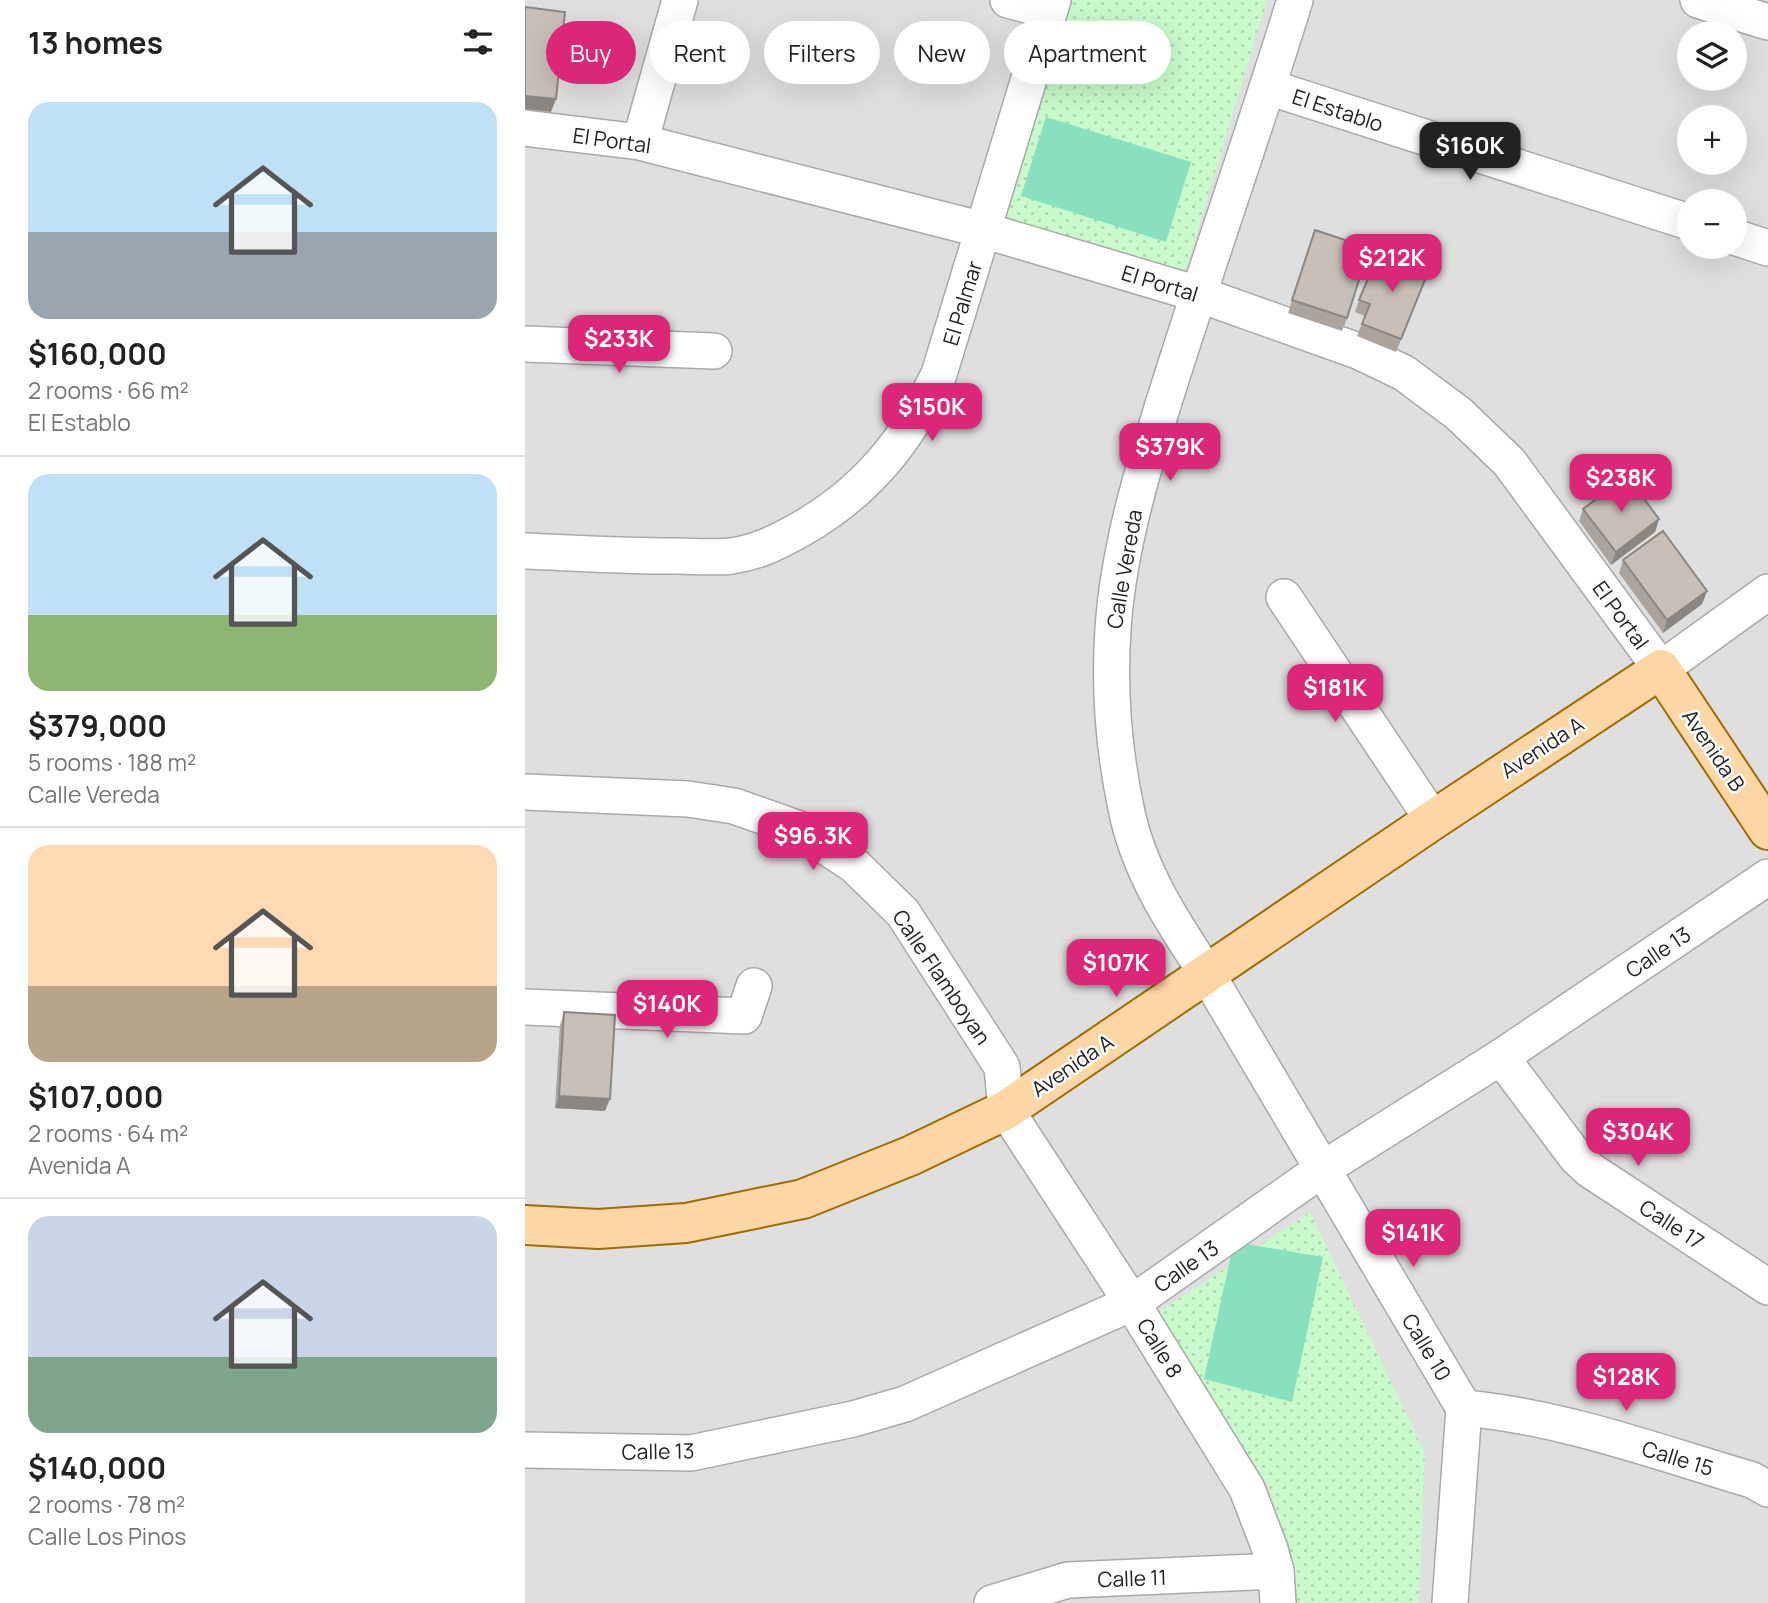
<!DOCTYPE html>
<meta charset="utf-8">
<style>
:root{--surface:#fff;--page:#f6f6f6;--text:#222;--muted:#767676;--line:#e0e0e0;--accent:#db2777}
body{margin:0;font-family:Manrope,sans-serif;background:var(--page);color:var(--text);height:100vh;display:flex;flex-direction:column;font-size:26px;white-space:nowrap}
*{box-sizing:border-box;margin:0}
p{font-size:23px;color:var(--muted)}
.icon{flex:none;width:38px;height:38px;fill:none;stroke:currentColor;stroke-width:2;stroke-linecap:round;stroke-linejoin:round}
.map{position:relative;flex:1;overflow:hidden}
.sheet{display:flex;flex-direction:column;background:var(--surface);width:525px}
.sheet>*{flex:none}
.banner{position:absolute;left:21px;top:21px;width:665px;height:63px;display:flex;gap:14px}
.buttons{position:absolute;left:1152px;top:21px;display:grid;gap:14px}
.buttons a{display:grid;place-items:center;width:70px;height:70px;border-radius:50%;background:var(--surface);box-shadow:0 7px 28px #0002;font-size:35px}
.price{position:absolute;translate:-50% -60px;padding:0 16px;border-radius:14px;background:var(--accent);color:#fff;font-size:23px;line-height:46px;filter:drop-shadow(0 2px 4px #0008)}
.price::after{content:'';position:absolute;left:50%;top:42px;width:21px;height:16px;margin-left:-10px;background:inherit;clip-path:polygon(0 0,100% 0,50% 100%)}
.price.current{background:#222;color:#fff}
ul{padding:0;list-style:none}
li{display:grid;align-content:center;gap:14px;height:371px;padding:0 28px}
li+li{border-top:2px solid var(--line)}
li span{display:grid;place-items:center;height:217px;border-radius:21px;color:#555}
li>.icon{margin-inline-start:auto}
span .icon{width:126px;height:126px;fill:#fffc;stroke-width:1}
li b{font-size:30px}
h2{display:flex;justify-content:space-between;align-items:center;height:84px;padding:0 28px;font-size:30px}
.tag{padding:0 24px;border-radius:32px;background:var(--surface);box-shadow:0 7px 28px #0002;font-size:24px;line-height:63px}
.tag.current{background:var(--accent);color:#fff}
main{display:flex;flex:1;min-height:0}
.map>svg:first-child{display:block}
.residential{fill:#e0dfdf;fill-rule:evenodd}
.park{fill:url(#park-dots)}
.pitch{fill:#88e0be}
.lines{fill:none;stroke-linecap:round;stroke-linejoin:round}
.minor-casing{stroke:#a9a9a9;stroke-width:38}
.major-casing{stroke:#a06b00;stroke-width:42}
.minor{stroke:#fff;stroke-width:35}
.major{stroke:#fcd6a4;stroke-width:38}
.wall{fill:#aba49e}
.shaded-wall{fill:#8b8681}
.building{fill:#c7bfb8;stroke:#8b8681;stroke-width:2}
.labels{text-anchor:middle;dominant-baseline:central;stroke-width:5;stroke-linejoin:round;paint-order:stroke}
.street-label{font-size:21px;fill:#222;stroke:#fff}
</style>
<main>
<section class="sheet">
<h2>13 homes<svg class="icon" aria-label="filters" viewBox="0 0 24 24"><path d="M4 7h16M4 17h16"/><circle cx="9" cy="7" r="2"/><circle cx="15" cy="17" r="2"/></svg></h2>
<ul>
<li><span style="background:linear-gradient(#bfe0f5 60%,#9aa5b1 0)"><svg class="icon" aria-label="home" viewBox="0 0 24 24"><path d="M3 11l9-7 9 7M6 9v11h12V9"/></svg></span><div><b>$160,000</b><p>2 rooms · 66 m²</p><p>El Establo</p></div></li>
<li><span style="background:linear-gradient(#bfe0f5 65%,#8fb573 0)"><svg class="icon" aria-label="home" viewBox="0 0 24 24"><path d="M3 11l9-7 9 7M6 9v11h12V9"/></svg></span><div><b>$379,000</b><p>5 rooms · 188 m²</p><p>Calle Vereda</p></div></li>
<li><span style="background:linear-gradient(#ffd9b3 65%,#b9a48a 0)"><svg class="icon" aria-label="home" viewBox="0 0 24 24"><path d="M3 11l9-7 9 7M6 9v11h12V9"/></svg></span><div><b>$107,000</b><p>2 rooms · 64 m²</p><p>Avenida A</p></div></li>
<li><span style="background:linear-gradient(#c9d6e8 65%,#7fa58c 0)"><svg class="icon" aria-label="home" viewBox="0 0 24 24"><path d="M3 11l9-7 9 7M6 9v11h12V9"/></svg></span><div><b>$140,000</b><p>2 rooms · 78 m²</p><p>Calle Los Pinos</p></div></li>
</ul>
</section>
<div class="map">
<svg width="1243" height="1603" viewBox="0 0 1243 1603">
<defs>
<pattern id="park-dots" width="8" height="8" patternUnits="userSpaceOnUse" patternTransform="scale(1.75)"><rect width="8" height="8" fill="#c8facc"/><path d="M2 2h.1M6 6h.1" fill="none" stroke="#acd6af" stroke-width="1.8" stroke-linecap="round"/></pattern>
</defs>
<rect width="100%" height="100%" fill="#f2efe9"/>
<path class="residential" d="M0,0H1243V1603H0ZM1164,33H1209V79H1164ZM1164,117H1209V163H1164ZM1164,201H1209V247H1164Z"/>
<g class="park">
<polygon points="538,0 742,0 659,276 466,224"/>
<polygon points="785,1212 900,1453 894,1603 762,1603 764,1552 743,1484 631,1314"/>
</g>
<g class="pitch">
<polygon points="521,117 666,162 641,242 496,196"/>
<polygon points="709,1242 798,1257 767,1402 679,1379"/>
</g>
<g class="lines">
<g class="minor-casing">
<g id="minor">
<polyline points="483,0 524,11"/>
<path d="M770,0C732,123 689,245 650,367C623,452 594,540 588,629C584,688 589,751 601,808C613,870 648,923 682,974L939,1408L925,1603"/>
<polyline points="1173,0 1243,22"/>
<polyline points="743,87 1164,222"/>
<polyline points="0,128 115,142 458,230 673,294 833,351 879,373 934,414 984,462 1136,669 1243,592"/>
<polyline points="115,142 155,0"/>
<polyline points="1209,237 1243,248"/>
<polyline points="0,344 189,351"/>
<path d="M0,551C50,553 99,556 149,556C167,556 188,558 207,556C233,552 253,542 276,529C341,492 382,441 414,374L528,0"/>
<polyline points="759,597 908,820"/>
<polyline points="0,792 163,799 209,806 274,829 329,865 378,913 477,1067 481,1110 607,1303 722,1489 745,1549 751,1571 753,1603"/>
<polyline points="0,1007 219,1016 229,986"/>
<polyline points="976,1057 1051,1157 1065,1170 1243,1287"/>
<path d="M939,1408C1038,1417 1132,1452 1227,1480L1243,1489"/>
<polyline points="0,1450 166,1453 328,1419 380,1404 607,1303 796,1170 976,1057 1243,877"/>
<polyline points="467,1603 543,1580 751,1571"/>
</g>
</g>
<g class="major-casing">
<polyline id="major" points="0,1225 73,1229 161,1223 278,1199 385,1156 481,1110 908,820 1136,669 1243,830"/>
</g>
<use href="#minor" class="minor"/>
<use href="#major" class="major"/>
</g>
<g class="wall">
<polygon points="790,230 822,318 817,331 763,313"/>
<polygon points="904,270 871,352 832,336 840,316 830,312 834,300"/>
<polygon points="1058,509 1134,519 1130,532 1086,565 1054,521"/>
<polygon points="1098,560 1182,591 1177,604 1138,633 1094,573"/>
<polygon points="39,1012 80,1111 30,1108 35,1025"/>
</g>
<g class="shaded-wall">
<polygon points="0,96 31,99 26,112 0,109"/>
<polygon points="1134,519 1130,532 1086,565 1091,552"/>
<polygon points="1182,591 1177,604 1138,633 1142,620"/>
<polygon points="34,1096 85,1099 80,1111 30,1108"/>
</g>
<g class="building">
<polygon points="0,7 40,12 31,99 0,96"/>
<polygon points="790,230 844,248 822,318 767,300"/>
<polygon points="855,250 904,270 876,339 837,324 845,304 834,300"/>
<polygon points="1102,476 1134,519 1091,552 1058,509"/>
<polygon points="1138,531 1182,591 1142,620 1098,560"/>
<polygon points="39,1012 90,1015 85,1099 34,1096"/>
</g>
<g class="labels">
<g class="street-label">
<text transform="translate(813 110) rotate(18)">El Establo</text>
<text transform="translate(87 140) rotate(8)">El Portal</text>
<text transform="translate(635 283) rotate(17)">El Portal</text>
<text transform="translate(437 303) rotate(-73)">El Palmar</text>
<text transform="translate(599 569) rotate(-80)">Calle Vereda</text>
<text transform="translate(1096 615) rotate(54)">El Portal</text>
<text transform="translate(1017 747) rotate(-33)">Avenida A</text>
<text transform="translate(1189 750) rotate(56)">Avenida B</text>
<text transform="translate(1133 952) rotate(-34)">Calle 13</text>
<text transform="translate(417 977) rotate(56)">Calle Flamboyan</text>
<text transform="translate(547 1065) rotate(-34)">Avenida A</text>
<text transform="translate(1147 1224) rotate(33)">Calle 17</text>
<text transform="translate(661 1266) rotate(-35)">Calle 13</text>
<text transform="translate(902 1347) rotate(59)">Calle 10</text>
<text transform="translate(635 1348) rotate(58)">Calle 8</text>
<text transform="translate(133 1451) rotate(-1)">Calle 13</text>
<text transform="translate(1153 1458) rotate(17)">Calle 15</text>
<text transform="translate(607 1578) rotate(-2)">Calle 11</text>
</g>
</g>
</svg>
<div class="buttons">
<a><svg class="icon" aria-label="layers" viewBox="0 0 24 24"><path d="M12 4l9 5-9 5-9-5zM3 14l9 5 9-5"/></svg></a>
<a>+</a>
<a>−</a>
</div>
<b class="price current" style="left:945px;top:182px">$160K</b>
<b class="price" style="left:867px;top:294px">$212K</b>
<b class="price" style="left:94px;top:375px">$233K</b>
<b class="price" style="left:407px;top:443px">$150K</b>
<b class="price" style="left:645px;top:483px">$379K</b>
<b class="price" style="left:1096px;top:514px">$238K</b>
<b class="price" style="left:810px;top:724px">$181K</b>
<b class="price" style="left:288px;top:872px">$96.3K</b>
<b class="price" style="left:591px;top:999px">$107K</b>
<b class="price" style="left:142px;top:1040px">$140K</b>
<b class="price" style="left:1113px;top:1168px">$304K</b>
<b class="price" style="left:888px;top:1269px">$141K</b>
<b class="price" style="left:1101px;top:1413px">$128K</b>
<div class="banner">
<a class="tag current">Buy</a>
<a class="tag">Rent</a>
<a class="tag">Filters</a>
<a class="tag">New</a>
<a class="tag">Apartment</a>
</div>
</div>
</main>
